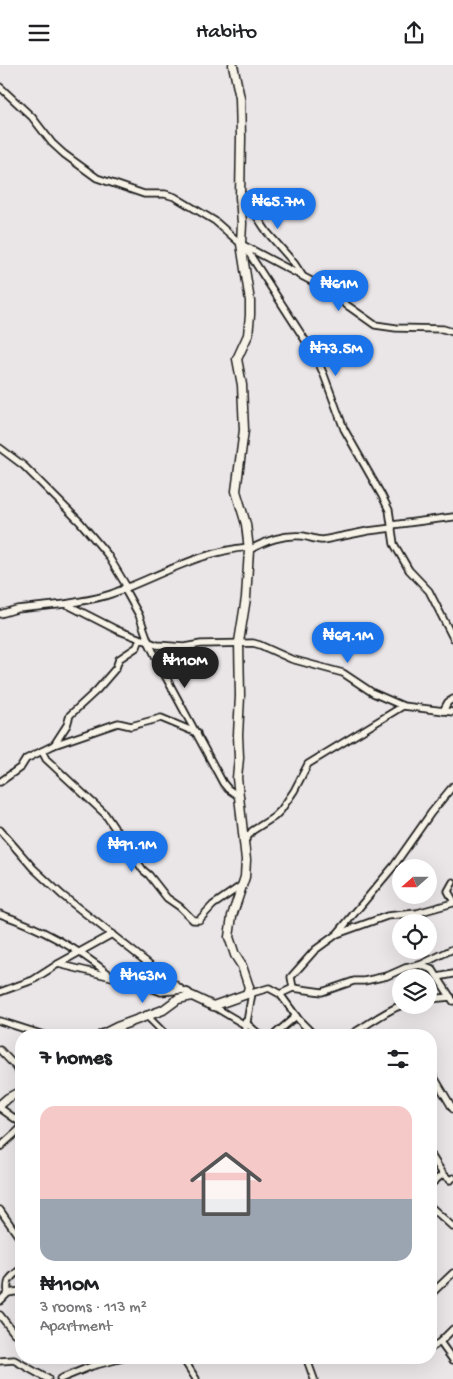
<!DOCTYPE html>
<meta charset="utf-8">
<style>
:root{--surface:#fff;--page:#f2f2f2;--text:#202124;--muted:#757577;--line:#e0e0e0;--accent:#1a73e8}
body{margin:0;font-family:"Gochi Hand",sans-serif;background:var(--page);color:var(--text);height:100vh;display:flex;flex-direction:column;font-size:19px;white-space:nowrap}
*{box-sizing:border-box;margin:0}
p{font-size:16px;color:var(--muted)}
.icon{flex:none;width:28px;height:28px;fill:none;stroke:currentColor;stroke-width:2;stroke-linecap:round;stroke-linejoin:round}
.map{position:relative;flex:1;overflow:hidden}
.side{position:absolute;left:15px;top:964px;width:422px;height:335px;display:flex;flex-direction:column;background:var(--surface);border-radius:20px;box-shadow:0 5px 20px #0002}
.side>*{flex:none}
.needle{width:32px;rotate:249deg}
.buttons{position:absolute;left:392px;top:794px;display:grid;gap:10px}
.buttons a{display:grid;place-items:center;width:45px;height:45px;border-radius:50%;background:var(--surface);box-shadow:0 5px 20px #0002;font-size:25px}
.price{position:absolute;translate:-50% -42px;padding:0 11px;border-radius:18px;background:var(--accent);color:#fff;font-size:16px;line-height:32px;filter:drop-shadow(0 1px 2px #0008)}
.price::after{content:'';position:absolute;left:50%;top:30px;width:15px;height:11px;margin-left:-8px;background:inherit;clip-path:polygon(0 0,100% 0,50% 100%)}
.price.on{background:#222;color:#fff}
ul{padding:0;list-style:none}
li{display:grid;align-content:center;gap:10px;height:265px;padding:0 25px}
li+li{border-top:1px solid var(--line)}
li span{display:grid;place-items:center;height:155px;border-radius:15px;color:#555}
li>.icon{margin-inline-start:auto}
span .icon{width:90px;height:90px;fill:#fffc;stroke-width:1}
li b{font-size:21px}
h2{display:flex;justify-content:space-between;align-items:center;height:60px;padding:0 25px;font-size:21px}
header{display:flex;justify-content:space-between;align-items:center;height:65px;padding:0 25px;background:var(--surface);font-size:22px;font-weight:600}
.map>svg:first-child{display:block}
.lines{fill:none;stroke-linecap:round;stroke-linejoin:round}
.minor-casing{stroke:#1c1c1c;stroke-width:9}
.tertiary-casing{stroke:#1c1c1c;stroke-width:11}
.minor{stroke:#f7f3e8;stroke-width:5.5}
.tertiary{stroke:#f7f3e8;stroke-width:8}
</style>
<header><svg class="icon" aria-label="menu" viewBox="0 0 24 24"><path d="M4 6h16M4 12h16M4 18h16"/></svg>Habito<svg class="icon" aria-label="share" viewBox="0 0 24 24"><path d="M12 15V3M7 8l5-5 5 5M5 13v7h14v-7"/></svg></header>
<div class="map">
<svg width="453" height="1314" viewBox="0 0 453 1314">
<rect width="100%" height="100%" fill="#eae5e7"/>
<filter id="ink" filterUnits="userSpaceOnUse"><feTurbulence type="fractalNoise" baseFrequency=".02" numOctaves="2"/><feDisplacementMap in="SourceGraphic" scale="10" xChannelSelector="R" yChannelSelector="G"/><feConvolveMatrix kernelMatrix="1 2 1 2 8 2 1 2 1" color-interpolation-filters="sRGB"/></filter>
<g filter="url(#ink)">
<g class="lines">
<g class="minor-casing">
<g id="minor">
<polyline points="0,22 32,52 52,78 64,89 97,113 144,129 165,129 175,132 215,156 241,179 317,219 375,260 396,263 443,264 453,267"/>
<polyline points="240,126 267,167 294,198 302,210"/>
<polyline points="245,182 316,292 324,310 344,364 382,431 389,445 394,479 409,505 429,526 453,573"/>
<polyline points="0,383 24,401 80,457 107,489 127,522"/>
<polyline points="392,460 453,452"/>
<path d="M249,485C266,476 283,469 303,471C310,472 315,475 323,475L368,466L392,463"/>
<polyline points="124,523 139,550 149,578 161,603 223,718 228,724 240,732"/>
<path d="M66,539C81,536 97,534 111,529C157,512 200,486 249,482"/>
<polyline points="0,549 17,544 66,539 117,565 157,580 184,582 201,579 253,578 260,580 291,594 343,608 373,628 403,641 453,647"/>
<polyline points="443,646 448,637 453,634"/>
<polyline points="54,680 67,660 70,650 97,625 116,603 119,594 137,582 140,574"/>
<polyline points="42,686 46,694 105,749 143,805 149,810 167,833 180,842 193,855 199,855 213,840 242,820"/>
<polyline points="0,717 21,702 26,694 54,680 118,658 131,661 161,653 197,668"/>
<polyline points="0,765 33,803 62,830 182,925"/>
<polyline points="244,777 252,766 274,752 281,745 294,726 308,699 403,641"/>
<polyline points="453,817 448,826 453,835"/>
<path d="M0,849C41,863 77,883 110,910"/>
<polyline points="337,869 393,802 431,748 453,721"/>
<polyline points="58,899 112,869"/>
<polyline points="420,900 453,884"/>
<polyline points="438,912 453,909"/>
<polyline points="293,923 291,912 315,885 337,869 387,851 417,848 453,838"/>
<polyline points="249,926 252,928 269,923 280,929 293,923 322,927 354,916 364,916 387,911 405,903 420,900 433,905 453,936"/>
<polyline points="0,927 33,915 58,899 141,919 161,927 182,925 188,927 192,931"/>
<polyline points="280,929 299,955 314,970"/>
<polyline points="429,934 451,932"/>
<polyline points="213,941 245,960 245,970"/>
<polyline points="146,950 166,970"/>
<polyline points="0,956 44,970"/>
<polyline points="245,957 260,970"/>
<polyline points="247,957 252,928"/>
<polyline points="274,970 296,951"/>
<path d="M350,970C368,960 383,947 402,940"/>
<polyline points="0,985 17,1003 21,1012"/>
<polyline points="431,1007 453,1044"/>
<polyline points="0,1043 21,1058"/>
<polyline points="0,1082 21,1063"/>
<polyline points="431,1090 443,1109"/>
<polyline points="431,1119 443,1109 450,1115 453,1113"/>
<polyline points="431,1142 453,1162"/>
<polyline points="0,1145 21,1175"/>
<path d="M8,1228C6,1214 11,1212 21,1204"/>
<polyline points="431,1229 453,1208"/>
<polyline points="0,1236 8,1228 21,1226"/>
<polyline points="0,1250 14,1268 21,1263"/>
<polyline points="453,1264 440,1277 453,1295"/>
<polyline points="431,1283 440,1277"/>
<polyline points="182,1292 196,1314"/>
<polyline points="306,1292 314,1314"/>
<polyline points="0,1296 14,1295 48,1314"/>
<polyline points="60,1314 92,1301 127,1292"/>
</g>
</g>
<g class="tertiary-casing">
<g id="tertiary">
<polyline points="101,970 117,962 163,945 178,934 192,931 213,941 247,929 249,922 242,901 235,890 229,872 232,851 245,812 246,795 237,713 239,693 238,670 240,631 239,577 246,533 249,485 246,459 236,426 244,365 242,320 237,294 248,270 250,250 250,236 241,179 242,158 240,132 241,72 240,33 233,0"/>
<polyline points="0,1040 8,1033 21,1026"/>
</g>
</g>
<use href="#minor" class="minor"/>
<use href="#tertiary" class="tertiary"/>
</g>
</g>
</svg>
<div class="buttons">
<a><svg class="needle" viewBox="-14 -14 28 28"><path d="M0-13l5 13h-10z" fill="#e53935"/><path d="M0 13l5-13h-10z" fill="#757577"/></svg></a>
<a><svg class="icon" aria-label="locate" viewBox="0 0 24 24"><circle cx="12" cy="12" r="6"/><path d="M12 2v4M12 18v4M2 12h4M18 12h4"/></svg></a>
<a><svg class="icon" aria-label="layers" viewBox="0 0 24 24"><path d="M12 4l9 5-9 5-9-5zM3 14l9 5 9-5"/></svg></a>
</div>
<b class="price" style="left:278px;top:165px">₦65.7M</b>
<b class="price" style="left:339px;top:247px">₦61M</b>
<b class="price" style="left:336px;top:312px">₦73.5M</b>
<b class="price" style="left:348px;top:599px">₦69.1M</b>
<b class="price on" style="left:185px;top:624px">₦110M</b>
<b class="price" style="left:132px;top:808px">₦91.1M</b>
<b class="price" style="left:143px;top:939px">₦163M</b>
<section class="side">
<h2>7 homes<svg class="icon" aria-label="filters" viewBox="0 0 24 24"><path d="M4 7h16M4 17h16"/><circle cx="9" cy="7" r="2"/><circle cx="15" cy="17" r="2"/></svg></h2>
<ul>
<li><span style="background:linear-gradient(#f6c9c9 60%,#9aa5b1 0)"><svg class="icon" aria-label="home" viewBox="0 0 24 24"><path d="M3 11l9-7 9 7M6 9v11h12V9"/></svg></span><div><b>₦110M</b><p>3 rooms · 113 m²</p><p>Apartment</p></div></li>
</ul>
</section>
</div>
